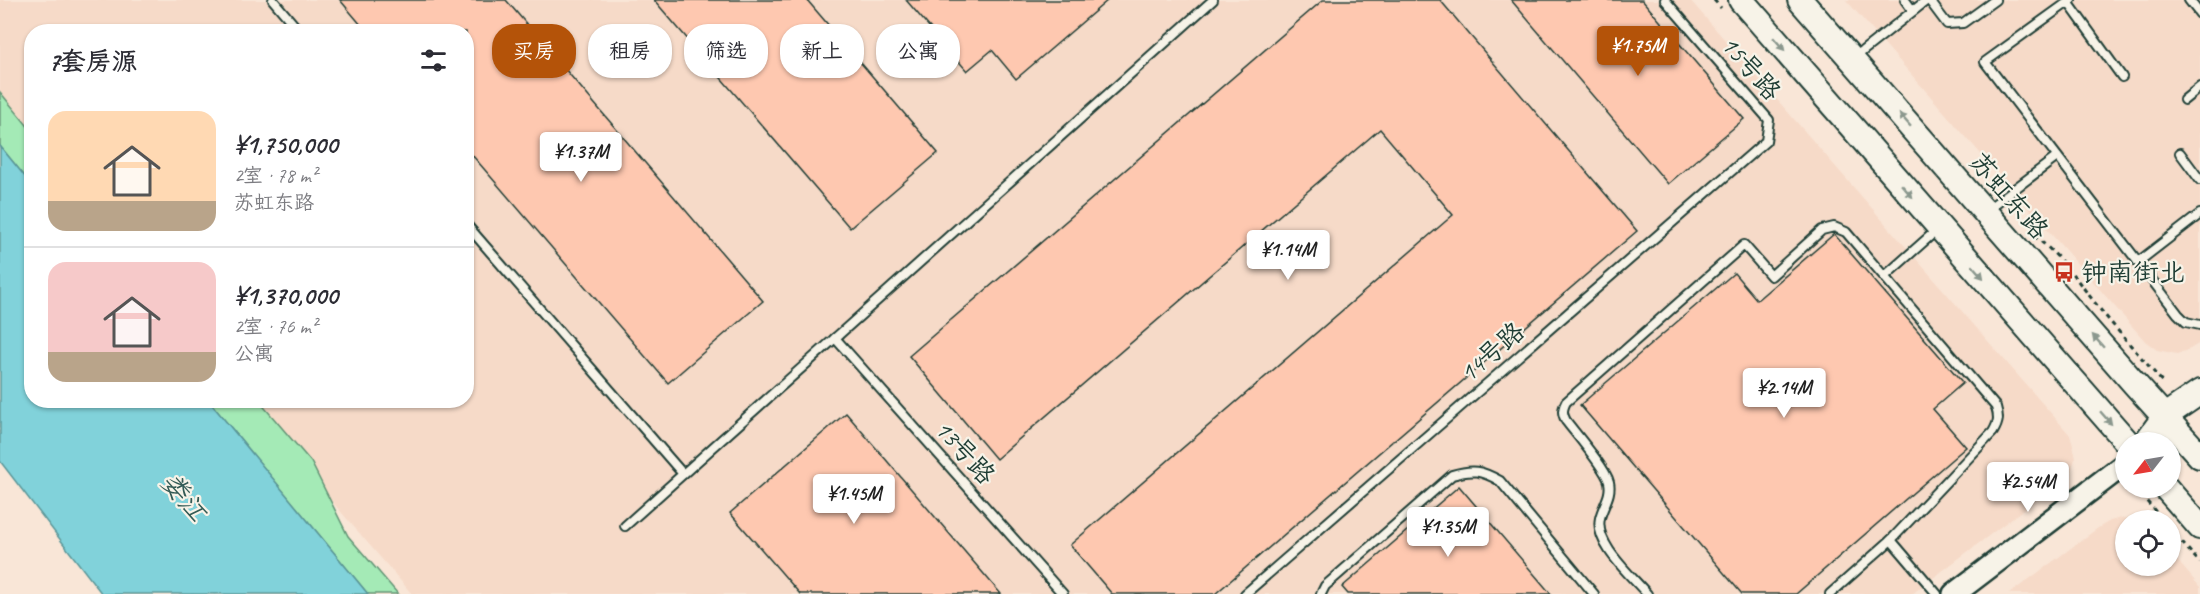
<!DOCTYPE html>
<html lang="zh">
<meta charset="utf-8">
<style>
:root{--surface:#fff;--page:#f2f2f3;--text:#2b2b33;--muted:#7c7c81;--line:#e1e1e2;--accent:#b45309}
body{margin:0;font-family:Caveat,"LXGW WenKai TC",sans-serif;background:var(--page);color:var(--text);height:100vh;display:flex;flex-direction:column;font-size:22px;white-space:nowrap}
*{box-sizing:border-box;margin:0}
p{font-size:20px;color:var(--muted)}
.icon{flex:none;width:33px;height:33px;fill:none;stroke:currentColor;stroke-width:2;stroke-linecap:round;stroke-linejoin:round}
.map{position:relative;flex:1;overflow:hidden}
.drawer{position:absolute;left:24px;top:24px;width:450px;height:384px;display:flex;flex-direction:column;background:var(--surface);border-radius:24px;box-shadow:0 2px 4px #0004}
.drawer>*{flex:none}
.hud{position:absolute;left:492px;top:24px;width:570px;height:54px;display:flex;gap:12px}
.needle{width:39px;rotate:239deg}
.buttons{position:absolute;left:2115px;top:432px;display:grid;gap:12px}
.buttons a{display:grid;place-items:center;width:66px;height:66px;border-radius:50%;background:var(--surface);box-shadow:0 2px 4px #0004;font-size:30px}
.price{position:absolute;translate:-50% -51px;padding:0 14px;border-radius:6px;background:#fff;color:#222;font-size:20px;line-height:39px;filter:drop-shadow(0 2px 3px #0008)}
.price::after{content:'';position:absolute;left:50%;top:36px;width:18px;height:14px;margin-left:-9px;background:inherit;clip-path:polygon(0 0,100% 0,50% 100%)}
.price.on{background:var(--accent);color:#fff}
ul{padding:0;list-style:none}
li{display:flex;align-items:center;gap:18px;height:150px;padding:0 24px}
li+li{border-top:2px solid var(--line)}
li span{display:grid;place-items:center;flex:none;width:168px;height:120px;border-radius:18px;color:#555}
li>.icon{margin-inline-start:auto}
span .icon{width:72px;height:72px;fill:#fffc;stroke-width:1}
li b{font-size:26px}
h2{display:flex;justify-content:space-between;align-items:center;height:72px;padding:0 24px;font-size:26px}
.tag{padding:0 21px;border-radius:24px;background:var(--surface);box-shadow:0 2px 4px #0004;font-size:21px;line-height:54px}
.tag.on{background:var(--accent);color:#fff}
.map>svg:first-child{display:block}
.built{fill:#f6dac8}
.green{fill:#a4eab6;stroke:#629475;stroke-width:1.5}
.water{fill:#81d2da;stroke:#5a9698;stroke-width:1.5}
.building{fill:#fec8b0;stroke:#1f3d34;stroke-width:1.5}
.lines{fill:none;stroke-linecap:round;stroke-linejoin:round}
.lane-casing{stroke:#1f3d34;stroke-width:12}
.secondary-casing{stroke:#1f3d34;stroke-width:26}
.primary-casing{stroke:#1f3d34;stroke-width:28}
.path{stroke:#1f3d34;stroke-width:3;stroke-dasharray:4.5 4.5;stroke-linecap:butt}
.lane{stroke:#f7f3e8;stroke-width:8}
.secondary{stroke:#f7f3e8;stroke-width:21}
.primary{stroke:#f7f3e8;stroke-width:24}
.oneway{fill:#8b988e}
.labels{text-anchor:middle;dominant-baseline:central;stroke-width:4.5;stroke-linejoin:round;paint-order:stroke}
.street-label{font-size:26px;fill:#1f3d34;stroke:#f7f3e8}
.poi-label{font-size:26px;fill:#1f3d34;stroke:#f7f3e8;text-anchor:start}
.water-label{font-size:27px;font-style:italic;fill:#335b55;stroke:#f7f3e8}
</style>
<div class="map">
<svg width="2200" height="594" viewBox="0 0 2200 594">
<rect width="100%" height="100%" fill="#f9e6d7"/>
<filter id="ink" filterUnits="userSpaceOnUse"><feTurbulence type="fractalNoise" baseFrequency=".0167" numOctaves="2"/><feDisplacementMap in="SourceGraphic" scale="12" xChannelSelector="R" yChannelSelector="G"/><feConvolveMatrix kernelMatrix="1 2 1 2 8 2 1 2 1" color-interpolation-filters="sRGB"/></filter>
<g filter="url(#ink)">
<g class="built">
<polygon points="0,0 1690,0 2070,435 2076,457 2071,470 2062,480 1912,594 412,594 245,401 466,400 466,32 32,32 31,153 0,117"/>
<polygon points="1846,0 2200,0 2200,343 2190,349 2177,354 2157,350 2145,341"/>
<polygon points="2121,518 2137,520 2126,520 2126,566 2170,566 2171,553 2200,587 2200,594 2009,594 2098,528 2110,521"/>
</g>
<g class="green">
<polygon points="0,92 31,130 31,184 0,146"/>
<polygon points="209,401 259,401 311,462 348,536 398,594 368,594"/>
</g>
<polygon class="water" points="0,146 31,184 32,400 209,401 368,594 102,594 0,461"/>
<g class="building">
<polygon points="340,0 506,0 763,301 668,383 466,148 466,32 367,32"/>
<polygon points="654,0 807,0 938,153 850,228"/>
<polygon points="906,0 1108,0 1016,79 992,50 967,71"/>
<polygon points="1323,0 1440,0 1637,231 1215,594 1112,594 1070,545 1453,215 1380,129 996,459 909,356"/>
<polygon points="1511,0 1642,0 1744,119 1668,184"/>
<polygon points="1834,234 1963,383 1933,409 1966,447 1796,594 1742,594 1580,405 1734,273 1757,300"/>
<polygon points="846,413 1001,594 800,594 730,513"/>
<polygon points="1459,486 1551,594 1348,594 1342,587"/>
</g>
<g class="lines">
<g class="lane-casing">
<g id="lane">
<polyline points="273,0 300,32"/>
<polyline points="1905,0 1913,11"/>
<polyline points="1929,0 1947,24 1963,23 1995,0"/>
<polyline points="2071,0 1985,62 2178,314 2186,322 2200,325"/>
<polyline points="2189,0 2200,14"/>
<polyline points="2068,2 2122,77"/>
<polyline points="1855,57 1927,0"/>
<polyline points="2184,100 2200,87"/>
<polyline points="2180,153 2200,180"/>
<polyline points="1988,209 2057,157"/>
<polyline points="466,224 683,474"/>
<polyline points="2138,262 2200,214"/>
<polyline points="1885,276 1938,229"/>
<polyline points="835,338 1063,594"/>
<polyline points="625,526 1213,0"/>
<polyline points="1891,540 1937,594"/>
<polyline points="1245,594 1766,141 1769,120 1665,0"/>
<path d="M1321,594L1325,586L1452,475C1472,469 1481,470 1500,481L1594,594"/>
<path d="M1647,594C1631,575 1594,544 1600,518C1603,505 1612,495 1609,482C1606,469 1576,434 1566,421C1562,413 1562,410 1566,402L1744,245L1771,276L1822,230L1834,227L1846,232L1996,407C1999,417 1999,422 1993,432L1891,540L1830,594"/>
</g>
</g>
<g class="secondary-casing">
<polyline id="secondary" points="1954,594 2126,463"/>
</g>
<g class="primary-casing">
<g id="primary">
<polyline points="1741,0 2127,442"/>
<polyline points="1800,0 2134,383 2200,456"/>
<polyline points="2146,442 2165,416 2200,392"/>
<polyline points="2166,488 2200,527"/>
</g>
</g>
<g class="path">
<polyline points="1714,0 1721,8"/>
<path d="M2034,236C2065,259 2084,291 2109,320C2127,342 2146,362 2164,384"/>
<polyline points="2135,488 2163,520"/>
<polyline points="2170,529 2200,563"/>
</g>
<use href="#lane" class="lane"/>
<use href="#secondary" class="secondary"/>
<use href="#primary" class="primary"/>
</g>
<defs><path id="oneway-solid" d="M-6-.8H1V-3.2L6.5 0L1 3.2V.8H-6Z" transform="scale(1.5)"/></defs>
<g class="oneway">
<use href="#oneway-solid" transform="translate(1779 44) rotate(49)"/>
<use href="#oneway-solid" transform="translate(1905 120) rotate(-131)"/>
<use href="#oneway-solid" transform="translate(1907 191) rotate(49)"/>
<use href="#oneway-solid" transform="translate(1978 272) rotate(49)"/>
<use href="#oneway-solid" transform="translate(2098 341) rotate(-131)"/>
<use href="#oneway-solid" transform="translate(2106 418) rotate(49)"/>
</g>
</g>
<defs>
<g id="bus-bare" transform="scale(1.62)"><path d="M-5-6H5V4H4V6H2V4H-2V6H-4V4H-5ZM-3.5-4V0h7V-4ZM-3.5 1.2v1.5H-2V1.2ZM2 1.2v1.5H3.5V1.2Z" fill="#c8321e" stroke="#f7f3e8" stroke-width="2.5" paint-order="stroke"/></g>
</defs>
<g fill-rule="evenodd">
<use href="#bus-bare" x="2064" y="272"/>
</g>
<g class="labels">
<g class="street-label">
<text transform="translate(1751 68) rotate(49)">15号路</text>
<text transform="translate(2009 196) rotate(49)">苏虹东路</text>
<text transform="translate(1492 352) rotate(-41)">14号路</text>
<text transform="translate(965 452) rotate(48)">13号路</text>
</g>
<g class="poi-label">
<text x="2081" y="272">钟南街北</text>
</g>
<g class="water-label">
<text transform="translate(184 497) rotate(50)">娄江</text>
</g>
</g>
</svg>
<div class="buttons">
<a><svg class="needle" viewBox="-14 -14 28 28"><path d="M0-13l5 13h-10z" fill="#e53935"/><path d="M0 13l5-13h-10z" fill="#7c7c81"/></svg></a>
<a><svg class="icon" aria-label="locate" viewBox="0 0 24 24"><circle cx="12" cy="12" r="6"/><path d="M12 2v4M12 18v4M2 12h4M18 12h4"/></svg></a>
</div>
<b class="price on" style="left:1638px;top:77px">¥1.75M</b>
<b class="price" style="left:581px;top:183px">¥1.37M</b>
<b class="price" style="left:1288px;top:281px">¥1.14M</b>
<b class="price" style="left:1784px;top:419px">¥2.14M</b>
<b class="price" style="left:2028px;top:513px">¥2.54M</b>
<b class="price" style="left:854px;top:525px">¥1.45M</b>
<b class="price" style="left:1448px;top:558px">¥1.35M</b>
<div class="hud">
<a class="tag on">买房</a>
<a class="tag">租房</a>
<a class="tag">筛选</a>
<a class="tag">新上</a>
<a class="tag">公寓</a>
</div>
<section class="drawer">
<h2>7套房源<svg class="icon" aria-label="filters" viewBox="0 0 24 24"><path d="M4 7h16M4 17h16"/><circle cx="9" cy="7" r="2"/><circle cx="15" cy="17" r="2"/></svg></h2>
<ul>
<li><span style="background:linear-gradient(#ffd9b3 75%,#b9a48a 0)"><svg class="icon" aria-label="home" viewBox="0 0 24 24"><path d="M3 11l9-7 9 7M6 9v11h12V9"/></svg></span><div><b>¥1,750,000</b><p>2室 · 78 m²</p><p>苏虹东路</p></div></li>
<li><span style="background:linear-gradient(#f6c9c9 75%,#b9a48a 0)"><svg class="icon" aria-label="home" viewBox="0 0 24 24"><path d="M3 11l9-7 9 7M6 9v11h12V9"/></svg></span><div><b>¥1,370,000</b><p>2室 · 76 m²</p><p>公寓</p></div></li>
</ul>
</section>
</div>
